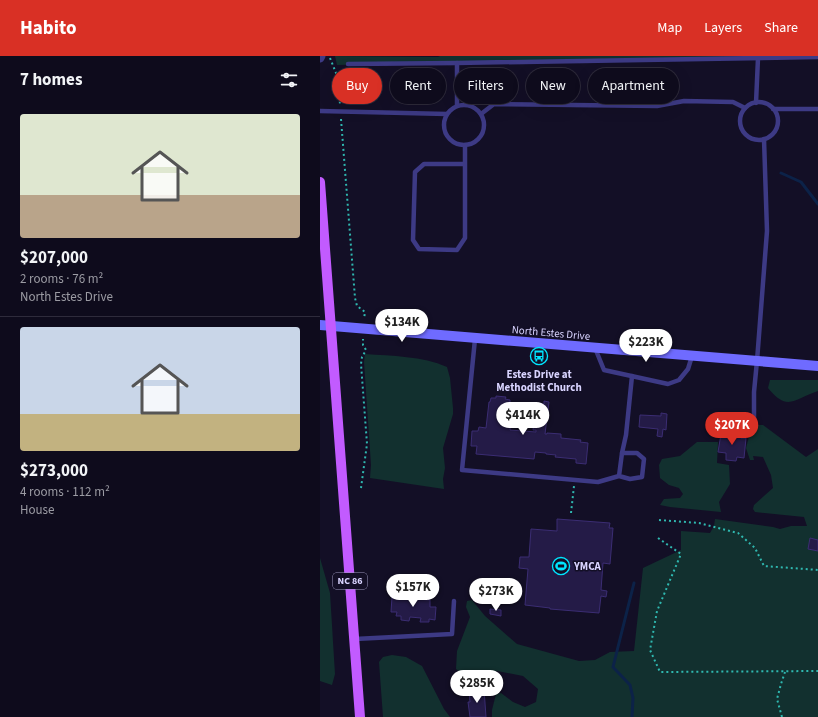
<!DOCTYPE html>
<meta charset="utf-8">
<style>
:root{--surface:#0e0b1c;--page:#1c1929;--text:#f1f3f6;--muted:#9b9ba3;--line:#2e2b3b;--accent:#d93025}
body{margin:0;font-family:"Source Sans 3",sans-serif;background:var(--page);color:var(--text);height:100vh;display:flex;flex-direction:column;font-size:15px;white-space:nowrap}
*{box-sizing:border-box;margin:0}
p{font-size:13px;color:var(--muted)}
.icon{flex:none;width:22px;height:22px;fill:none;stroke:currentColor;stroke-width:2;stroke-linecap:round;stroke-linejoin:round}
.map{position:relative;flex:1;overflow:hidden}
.panel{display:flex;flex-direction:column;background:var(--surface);width:320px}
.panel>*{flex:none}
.guide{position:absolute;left:12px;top:12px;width:380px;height:36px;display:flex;gap:8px}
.price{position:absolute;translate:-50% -34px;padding:0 9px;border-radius:14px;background:#fff;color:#222;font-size:13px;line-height:26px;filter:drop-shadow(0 1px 2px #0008)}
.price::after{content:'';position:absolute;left:50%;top:24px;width:12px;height:9px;margin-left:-6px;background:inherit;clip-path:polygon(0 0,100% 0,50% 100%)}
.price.on{background:var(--accent);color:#fff}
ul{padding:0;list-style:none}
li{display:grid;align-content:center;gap:8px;height:212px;padding:0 20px}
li+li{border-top:1px solid var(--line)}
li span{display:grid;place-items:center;height:124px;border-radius:4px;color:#555}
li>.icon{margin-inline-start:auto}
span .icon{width:72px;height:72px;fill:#fffc;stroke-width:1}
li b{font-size:17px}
h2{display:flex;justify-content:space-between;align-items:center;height:48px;padding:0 20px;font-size:17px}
.chip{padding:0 14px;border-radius:18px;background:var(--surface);box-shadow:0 4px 16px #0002,0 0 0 1px var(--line);font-size:14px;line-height:36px}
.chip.on{background:var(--accent);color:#fff}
header{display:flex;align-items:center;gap:24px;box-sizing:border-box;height:56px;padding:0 20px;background:var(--accent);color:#fff}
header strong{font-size:19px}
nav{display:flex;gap:22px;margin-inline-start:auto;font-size:14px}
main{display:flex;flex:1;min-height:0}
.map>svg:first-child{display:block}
.green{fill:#12302f}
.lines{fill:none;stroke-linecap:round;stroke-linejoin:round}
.stream{stroke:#0c2248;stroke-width:3}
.building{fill:#241b47;stroke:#3b2d73}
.path{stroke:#2fb8b0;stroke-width:2;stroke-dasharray:2 3;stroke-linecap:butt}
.lane{stroke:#3d3a85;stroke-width:4.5}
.street{stroke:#3d3a85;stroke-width:9}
.secondary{stroke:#6f6bff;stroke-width:10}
.primary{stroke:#c25bff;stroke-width:10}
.labels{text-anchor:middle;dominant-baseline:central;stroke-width:3;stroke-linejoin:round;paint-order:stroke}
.shield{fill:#130f26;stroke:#9e99be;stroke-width:1}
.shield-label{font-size:10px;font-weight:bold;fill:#d9d4ff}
.street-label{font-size:11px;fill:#d9d4ff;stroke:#130f26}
.poi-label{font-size:11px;font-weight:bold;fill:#d9d4ff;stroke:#130f26}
</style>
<header>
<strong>Habito</strong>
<nav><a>Map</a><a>Layers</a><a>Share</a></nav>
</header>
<main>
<section class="panel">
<h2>7 homes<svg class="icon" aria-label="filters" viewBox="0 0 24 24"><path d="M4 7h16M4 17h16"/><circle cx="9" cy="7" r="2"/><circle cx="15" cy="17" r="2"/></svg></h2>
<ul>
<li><span style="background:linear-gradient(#dfe7d0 65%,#b9a48a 0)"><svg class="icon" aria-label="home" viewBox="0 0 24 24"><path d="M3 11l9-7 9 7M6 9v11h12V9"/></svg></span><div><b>$207,000</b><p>2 rooms · 76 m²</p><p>North Estes Drive</p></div></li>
<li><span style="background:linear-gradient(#c9d6e8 70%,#c2b280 0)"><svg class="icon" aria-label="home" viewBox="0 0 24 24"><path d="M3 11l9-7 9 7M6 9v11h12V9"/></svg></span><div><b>$273,000</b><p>4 rooms · 112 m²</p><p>House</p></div></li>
</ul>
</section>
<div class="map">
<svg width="498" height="661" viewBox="0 0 498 661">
<rect width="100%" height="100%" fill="#130f26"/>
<g class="green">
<polygon points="15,0 118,1 120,0 456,0 17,9"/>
<path d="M45,298C72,300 102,300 127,311L130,322L133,352V358L123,392L125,412L123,423L124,433L50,422L51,409L44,306Z"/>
<path d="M450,324H498V335C475,342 468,357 448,332Z"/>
<polygon points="432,369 443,369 486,401 498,393 498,661 172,661 172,654 176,638 181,637 193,646 205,651 216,646 218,633 203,620 177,615 161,623 146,621 136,613 137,595 150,561 146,551 147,545 152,544 165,560 197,588 259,605 275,604 290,596 314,595 323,512 361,494 361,475 390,477 394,470 395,463 453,471 460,473 471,470 487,470 484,461 435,456 433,453 434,449 453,432 451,419 443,401 433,400 434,404 430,404 426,392"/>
<polygon points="377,386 398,386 397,407 409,409 410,428 399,446 401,456 350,451 340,449 344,443 360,442 363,438 359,432 349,429 340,422 339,409 342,403 360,400"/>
<polygon points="0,502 10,537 15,618 12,629 0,625"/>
<polygon points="72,599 86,601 102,610 124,653 130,661 63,661 59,606 63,601"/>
</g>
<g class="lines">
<g class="stream">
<polyline points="461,117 481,126 498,148"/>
<polyline points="312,661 313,642 310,629 293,611 314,527"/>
</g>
</g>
<g class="building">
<polygon points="176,340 186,341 185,343 190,344 190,347 192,348 190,374 216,376 216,374 213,374 216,347 224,348 224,345 229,346 225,378 227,378 227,377 241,378 241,382 261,384 260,386 268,387 266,408 256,407 256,403 235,401 236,399 226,398 226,397 215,396 214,403 156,398 157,390 151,390 152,375 158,375 159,371 166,372 169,346 170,346 171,342 176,342"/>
<polygon points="341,357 347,358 346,374 343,373 342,381 337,380 338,373 319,371 320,359 341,360"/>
<polygon points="408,376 419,377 419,380 421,380 421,382 426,382 424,402 417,401 416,405 406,404 406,397 398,396 401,378 408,378"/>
<polygon points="237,463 290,467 289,472 293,472 290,508 283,507 281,534 287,535 286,541 281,540 279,557 230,553 230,552 205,549 208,513 199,512 200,501 209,501 211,473 237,475"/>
<polygon points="490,482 498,484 498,495 488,493"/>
<polygon points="83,538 98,539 97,543 110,544 110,551 116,551 115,564 109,563 109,566 100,566 101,562 90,561 89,565 81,564 81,560 76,560 77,556 71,556 72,541 83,542"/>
<polygon points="170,553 181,554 181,560 170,558"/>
<polygon points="164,633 166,661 150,661 148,646 150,646 149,635"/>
</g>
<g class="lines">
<g class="path">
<polyline points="10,2 18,22 20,48"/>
<polyline points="21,63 35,242 37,250 45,256 44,263"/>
<polyline points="41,432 47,388 41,308 42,301 46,294 43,289 43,283"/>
<polyline points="251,457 254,430"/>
<polyline points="339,464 379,467 418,477 435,492 444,510 498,514"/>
<polyline points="338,482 361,498 337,555 330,594 340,616 498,615"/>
<polyline points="462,661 457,643 461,628 465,616"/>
</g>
<g class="lane">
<polyline points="28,8 137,7"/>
<circle cx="439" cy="65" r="19"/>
<polyline points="436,47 438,2"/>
<circle cx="144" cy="69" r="20"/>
<polyline points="137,50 137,7 498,1"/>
<polyline points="453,53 498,53"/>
<polyline points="0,55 127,58"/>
<polyline points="161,58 174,48 337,50 364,45 413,46 425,52"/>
<polyline points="145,108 104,108 95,116 93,184 99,193 137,194 145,182 145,89"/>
<polyline points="155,283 142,414 278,426 299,420 310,423 322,421 324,403 317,397 302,397 299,420"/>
<polyline points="275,292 284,314 348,328 359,324 368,313 372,300"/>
<polyline points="434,363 434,336 437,305 447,175 444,83"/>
<polyline points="302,397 306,379 312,320"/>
<polyline points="35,583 132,578 134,545"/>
</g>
<polyline class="street" points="0,2 1,0"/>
<polyline class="secondary" points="0,269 498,310"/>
<polyline class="primary" points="0,126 40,661"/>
</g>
<defs>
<g id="bus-ring" transform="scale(0.9)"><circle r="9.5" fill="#130f26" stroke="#00e5ff" stroke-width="1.5"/><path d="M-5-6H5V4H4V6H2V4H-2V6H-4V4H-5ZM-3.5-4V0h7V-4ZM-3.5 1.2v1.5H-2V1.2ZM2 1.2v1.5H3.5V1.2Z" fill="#00e5ff"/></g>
<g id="stadium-ring" transform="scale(0.9)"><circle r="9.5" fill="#130f26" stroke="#00e5ff" stroke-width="1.5"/><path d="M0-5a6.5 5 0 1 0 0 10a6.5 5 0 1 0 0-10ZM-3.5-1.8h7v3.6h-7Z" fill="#00e5ff"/></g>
</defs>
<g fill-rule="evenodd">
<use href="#bus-ring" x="219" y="300"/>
<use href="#stadium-ring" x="241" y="510"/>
</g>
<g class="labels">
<rect class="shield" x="13" y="517" width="34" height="16" rx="3"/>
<g class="shield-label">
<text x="30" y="525">NC 86</text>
</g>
<g class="street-label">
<text transform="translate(231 277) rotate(5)">North Estes Drive</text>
</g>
<g class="poi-label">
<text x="219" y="318">Estes Drive at<tspan x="219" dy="13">Methodist Church</tspan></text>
<text x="254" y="510" text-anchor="start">YMCA</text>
</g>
</g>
</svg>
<b class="price" style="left:82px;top:287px">$134K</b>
<b class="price" style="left:326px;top:307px">$223K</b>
<b class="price" style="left:203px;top:380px">$414K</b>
<b class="price on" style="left:412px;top:390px">$207K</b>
<b class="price" style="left:93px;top:552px">$157K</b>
<b class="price" style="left:176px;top:556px">$273K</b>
<b class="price" style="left:157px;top:648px">$285K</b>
<div class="guide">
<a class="chip on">Buy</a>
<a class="chip">Rent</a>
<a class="chip">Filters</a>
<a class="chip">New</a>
<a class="chip">Apartment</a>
</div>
</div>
</main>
